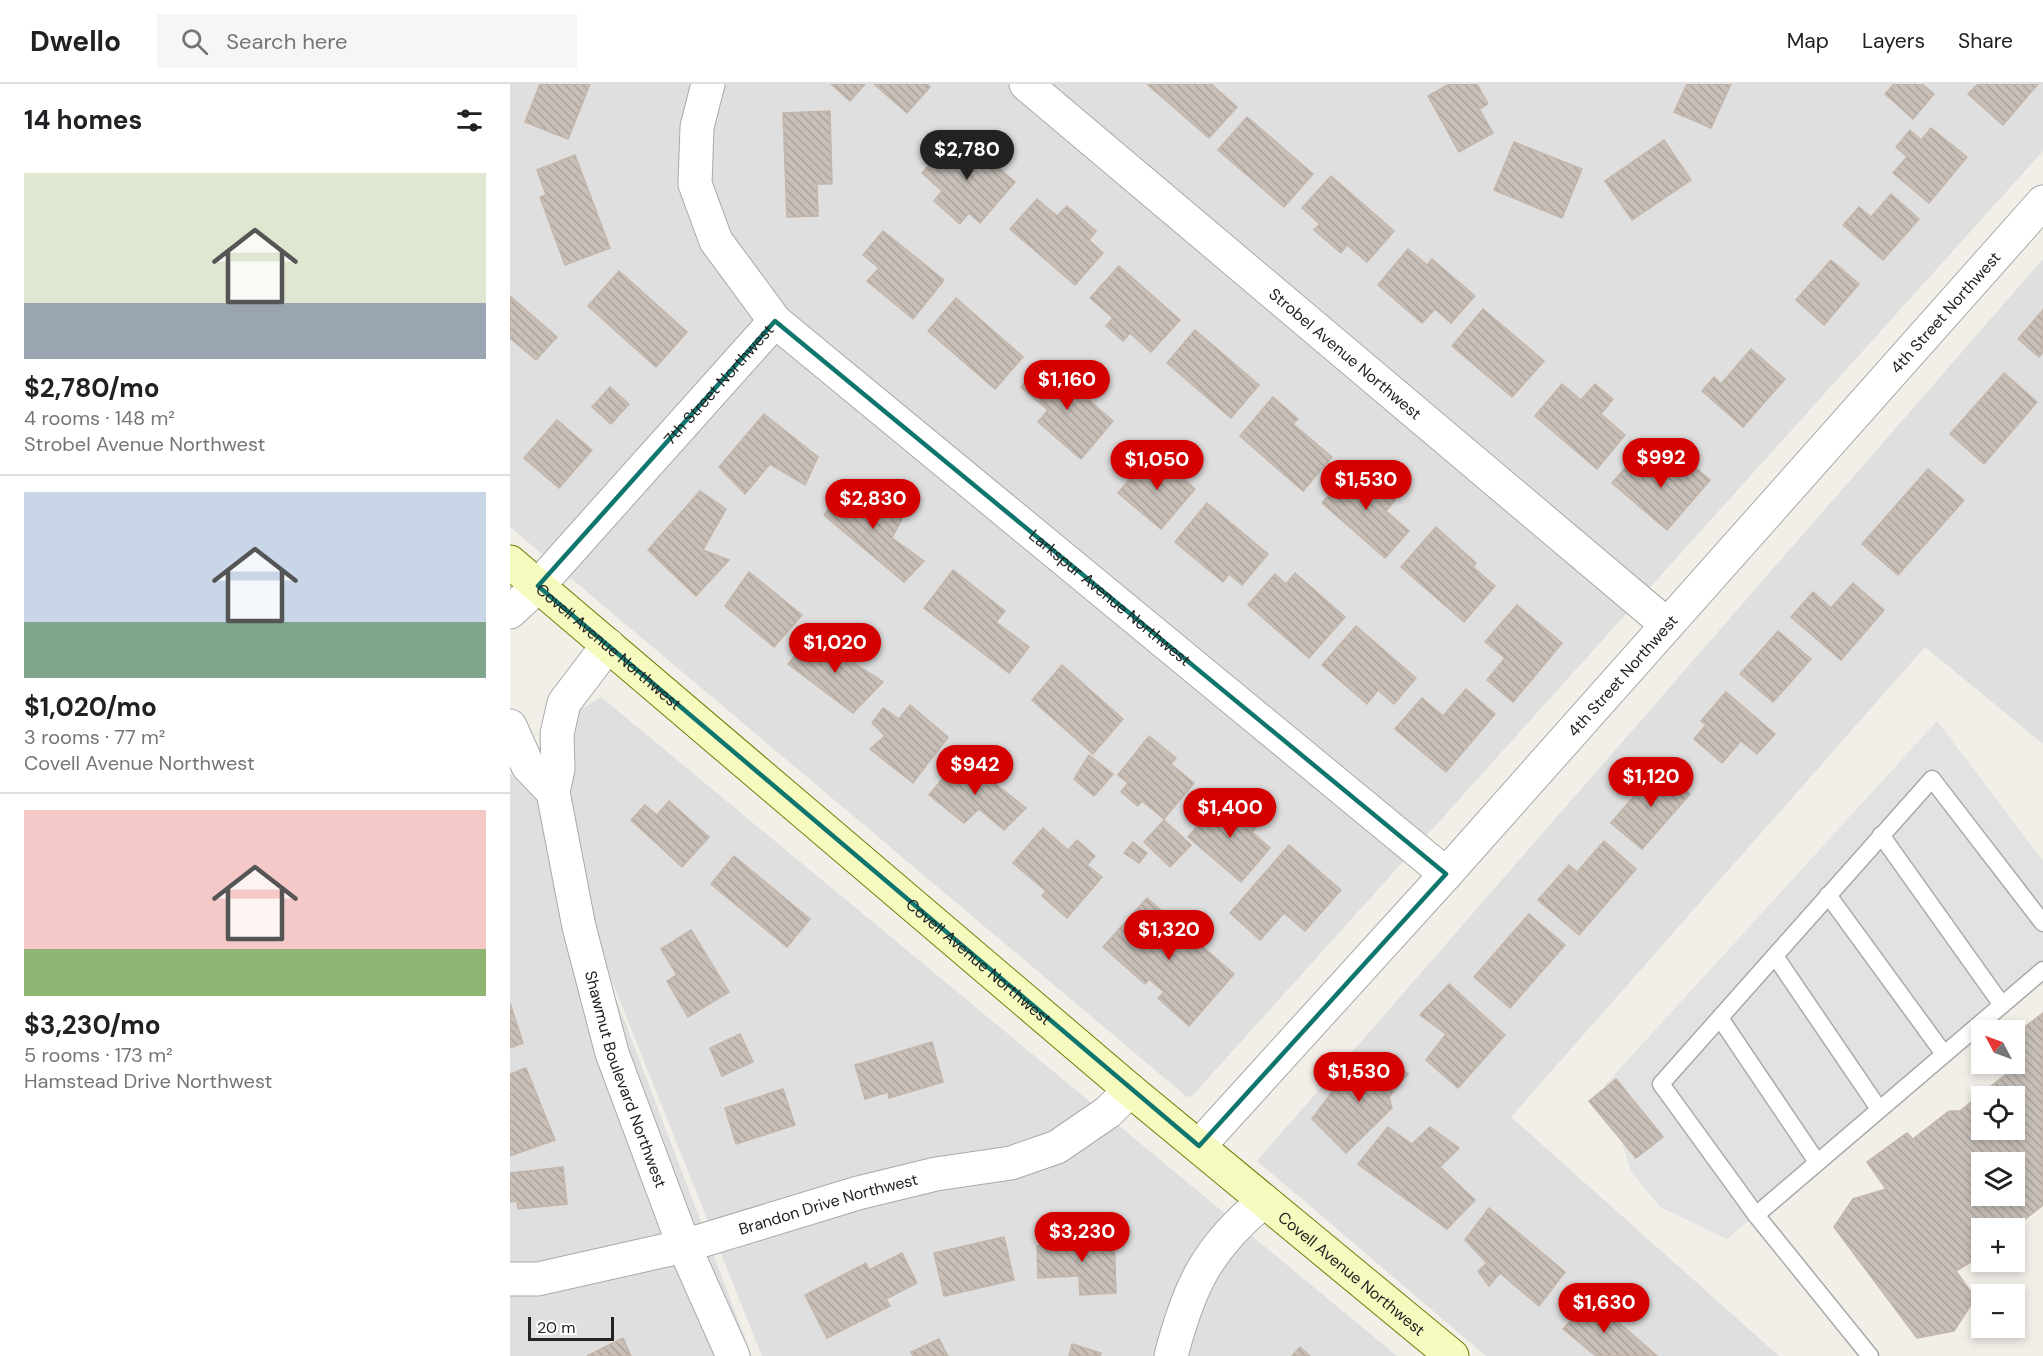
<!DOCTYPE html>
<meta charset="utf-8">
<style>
:root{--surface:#fff;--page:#f6f6f6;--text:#202124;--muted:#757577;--line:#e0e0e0;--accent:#d40000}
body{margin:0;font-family:"DM Sans",sans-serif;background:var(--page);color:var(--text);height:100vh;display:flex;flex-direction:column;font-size:22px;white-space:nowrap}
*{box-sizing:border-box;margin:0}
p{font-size:20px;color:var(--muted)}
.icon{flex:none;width:33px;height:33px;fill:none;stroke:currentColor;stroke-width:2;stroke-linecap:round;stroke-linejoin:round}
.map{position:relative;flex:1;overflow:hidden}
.panel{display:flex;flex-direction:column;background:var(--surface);width:510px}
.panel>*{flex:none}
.needle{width:39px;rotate:311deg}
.buttons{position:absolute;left:1461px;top:936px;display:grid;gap:12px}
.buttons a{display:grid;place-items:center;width:54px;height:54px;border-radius:0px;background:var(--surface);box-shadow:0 3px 9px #0003;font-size:30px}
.scale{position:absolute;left:18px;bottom:15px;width:86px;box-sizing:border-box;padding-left:6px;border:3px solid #222;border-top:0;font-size:16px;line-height:21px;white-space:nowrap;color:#222;-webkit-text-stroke:4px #fff;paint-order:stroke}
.price{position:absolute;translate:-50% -51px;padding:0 14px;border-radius:21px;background:var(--accent);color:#fff;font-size:20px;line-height:39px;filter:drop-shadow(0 2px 3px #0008)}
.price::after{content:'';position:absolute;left:50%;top:36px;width:18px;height:14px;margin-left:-9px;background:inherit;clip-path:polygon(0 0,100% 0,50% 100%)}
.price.active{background:#222;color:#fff}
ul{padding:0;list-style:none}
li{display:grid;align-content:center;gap:12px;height:318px;padding:0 24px}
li+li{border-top:2px solid var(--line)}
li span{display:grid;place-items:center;height:186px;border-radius:0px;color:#555}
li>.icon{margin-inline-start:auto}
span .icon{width:108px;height:108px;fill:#fffc;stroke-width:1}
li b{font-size:26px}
h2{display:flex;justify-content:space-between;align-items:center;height:72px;padding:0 24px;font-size:26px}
header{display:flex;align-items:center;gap:36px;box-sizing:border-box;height:84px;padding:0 30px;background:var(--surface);border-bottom:2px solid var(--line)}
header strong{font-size:28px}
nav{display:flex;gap:33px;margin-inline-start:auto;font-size:21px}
.search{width:420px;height:54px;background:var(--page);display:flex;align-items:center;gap:15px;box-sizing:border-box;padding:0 21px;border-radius:0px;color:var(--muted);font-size:22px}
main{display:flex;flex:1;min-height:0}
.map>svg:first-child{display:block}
.residential{fill:#e0dfdf}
.parking{fill:#e2e2e2}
.building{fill:url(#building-back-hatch);stroke:#c4b6ab;stroke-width:1.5;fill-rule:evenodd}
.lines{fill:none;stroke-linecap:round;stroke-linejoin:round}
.lane-casing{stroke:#a9a9a9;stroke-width:19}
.street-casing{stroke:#a9a9a9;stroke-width:35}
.secondary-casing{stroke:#707d05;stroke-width:35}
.lane{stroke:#fff;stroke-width:16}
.street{stroke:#fff;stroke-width:33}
.secondary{stroke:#f7fabf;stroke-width:33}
.marked{fill:none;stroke:#0f766e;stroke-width:4.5;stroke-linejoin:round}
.labels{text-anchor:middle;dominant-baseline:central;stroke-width:5;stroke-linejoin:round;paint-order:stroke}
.street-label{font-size:16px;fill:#222;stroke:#fff}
</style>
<header>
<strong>Dwello</strong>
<div class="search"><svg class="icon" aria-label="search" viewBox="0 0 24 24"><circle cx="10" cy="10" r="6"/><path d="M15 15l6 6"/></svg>Search here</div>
<nav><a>Map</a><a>Layers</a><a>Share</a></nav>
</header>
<main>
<section class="panel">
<h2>14 homes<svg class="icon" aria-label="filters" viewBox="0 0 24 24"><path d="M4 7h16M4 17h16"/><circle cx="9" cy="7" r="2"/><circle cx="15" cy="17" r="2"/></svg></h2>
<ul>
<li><span style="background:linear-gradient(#dfe7d0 70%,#9aa5b1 0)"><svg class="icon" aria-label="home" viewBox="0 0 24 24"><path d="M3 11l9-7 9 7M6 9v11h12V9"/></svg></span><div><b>$2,780/mo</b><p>4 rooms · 148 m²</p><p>Strobel Avenue Northwest</p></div></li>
<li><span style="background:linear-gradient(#c9d6e8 70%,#7fa58c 0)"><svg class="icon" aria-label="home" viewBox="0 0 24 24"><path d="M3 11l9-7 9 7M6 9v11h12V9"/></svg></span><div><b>$1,020/mo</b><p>3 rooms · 77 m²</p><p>Covell Avenue Northwest</p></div></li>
<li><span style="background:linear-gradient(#f6c9c9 75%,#8fb573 0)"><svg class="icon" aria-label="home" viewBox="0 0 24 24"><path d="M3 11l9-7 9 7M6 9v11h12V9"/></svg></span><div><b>$3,230/mo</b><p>5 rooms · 173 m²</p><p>Hamstead Drive Northwest</p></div></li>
</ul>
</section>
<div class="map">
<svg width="1533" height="1272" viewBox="0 0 1533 1272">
<defs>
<pattern id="building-back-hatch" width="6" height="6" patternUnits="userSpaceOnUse" patternTransform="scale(1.5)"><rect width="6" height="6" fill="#c7bfb8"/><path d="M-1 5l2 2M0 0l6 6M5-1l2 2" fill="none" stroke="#aba49e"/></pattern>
</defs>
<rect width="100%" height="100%" fill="#f2efe9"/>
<g class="residential">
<polygon points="0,0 1533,0 1533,67 682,1012 677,1013 0,443"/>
<polygon points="1533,175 1533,660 1415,563 1001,1033 1269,1272 976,1272 747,1077"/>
<polygon points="91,613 887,1272 252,1272 53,775 242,1272 0,1272 0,689 31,721 36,647"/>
</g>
<polygon class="parking" points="1427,637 1533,777 1533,886 1217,1155 1150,1123 1121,1088 1095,1001"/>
<g class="building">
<polygon points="30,0 80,0 58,55 15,38"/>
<polygon points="321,0 355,0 340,17"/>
<polygon points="364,0 417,0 420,3 397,29"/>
<polygon points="637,0 701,0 727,23 699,54"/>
<polygon points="939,0 967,0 978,20 969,25 983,49 949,68 918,12"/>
<polygon points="1177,0 1221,0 1201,44 1164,28"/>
<polygon points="1384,0 1412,0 1424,10 1403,35 1375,10"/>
<polygon points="1468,0 1528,0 1493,41 1458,10"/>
<polygon points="320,27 322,100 307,100 308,132 277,133 273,29"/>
<polygon points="737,33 803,90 774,123 708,66"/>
<polygon points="1421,44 1457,73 1419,119 1383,89 1397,73 1386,63 1400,46 1411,56"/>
<polygon points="448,48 505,98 470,139 459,129 450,140 424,117 432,107 412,89"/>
<polygon points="1154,56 1181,96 1122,136 1095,97"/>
<polygon points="1004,58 1072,85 1052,134 984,106"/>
<polygon points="65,71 100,164 55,181 30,113 36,111 27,86"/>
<polygon points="821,92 884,147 857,178 837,161 831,169 804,146 810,140 792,124"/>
<polygon points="1381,110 1409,135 1373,176 1333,141 1349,123 1361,133"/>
<polygon points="527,115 547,132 557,122 586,147 579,156 593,169 565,201 500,145"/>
<polygon points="373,147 434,196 403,235 357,197 369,184 353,171"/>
<polygon points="898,165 917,181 922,175 965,212 941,239 925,225 912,239 868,201"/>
<polygon points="1321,176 1349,200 1314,241 1286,216"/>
<polygon points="609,182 670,236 641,268 620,249 613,257 596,242 603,234 580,214"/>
<polygon points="109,187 177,248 146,283 78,222"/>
<polygon points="0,212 47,253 26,276 0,254"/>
<polygon points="446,214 513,273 485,305 418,247"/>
<polygon points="973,225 1034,277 1002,313 942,262"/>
<polygon points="1533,226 1533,268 1529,273 1508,255"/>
<polygon points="685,246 749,301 721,334 657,279"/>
<polygon points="1241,265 1275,295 1233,343 1192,307 1204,293 1211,300"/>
<polygon points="534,277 603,337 571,375 528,338 538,326 511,303"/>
<polygon points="1494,289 1527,318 1474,380 1440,350"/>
<polygon points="1052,300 1071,316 1085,300 1103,315 1091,330 1115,351 1087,385 1025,332"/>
<polygon points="100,303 119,320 101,340 82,323"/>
<polygon points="763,313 788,335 783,340 822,373 793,407 730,352"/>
<polygon points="254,330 308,373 295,401 260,380 235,410 209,383"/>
<polygon points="47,336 82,366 49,404 14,374"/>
<polygon points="643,368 685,405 651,445 608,409"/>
<polygon points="1128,369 1158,394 1175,375 1200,396 1157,446 1102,399"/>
<polygon points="845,381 885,416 876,427 899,447 875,474 812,419"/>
<polygon points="1418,385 1454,416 1388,491 1352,460"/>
<polygon points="338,398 392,435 382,454 414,477 394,498 314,431"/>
<polygon points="190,407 216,425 193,466 219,476 186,512 138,466"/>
<polygon points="697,419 758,470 732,501 719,490 713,498 665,458"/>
<polygon points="926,443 966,479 963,483 985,502 954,538 891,483"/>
<polygon points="443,486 495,527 486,538 519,563 499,589 414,524"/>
<polygon points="239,488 292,531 264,563 215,522"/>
<polygon points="785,489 835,533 799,574 738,521 765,490 776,500"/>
<polygon points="1343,499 1374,526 1331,576 1281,533 1303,508 1321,524"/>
<polygon points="1007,521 1052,559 1003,618 977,596 995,574 975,558"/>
<polygon points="846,542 906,594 884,620 868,606 857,620 812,581"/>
<polygon points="1268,547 1301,575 1263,618 1230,590"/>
<polygon points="302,552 373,598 343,629 278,580"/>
<polygon points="552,581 613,635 583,670 522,616"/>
<polygon points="956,605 985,630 936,688 885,645 912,614 933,632"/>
<polygon points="1216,608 1265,650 1247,670 1231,657 1212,679 1184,655 1196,641 1191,637"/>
<polygon points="400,621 438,653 403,699 360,665 375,652 362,639 373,624 389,635"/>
<polygon points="639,652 666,674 661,680 684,699 654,735 632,717 628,722 611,708 618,699 608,691"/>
<polygon points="579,671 603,690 584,712 564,695"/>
<polygon points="451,673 516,724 494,746 469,725 454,739 419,711"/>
<polygon points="1149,683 1180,710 1132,765 1101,739"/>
<polygon points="714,712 748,741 742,748 760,764 731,798 678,753"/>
<polygon points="159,717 199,753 172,783 121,736 135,721 147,731"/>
<polygon points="654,736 681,761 660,783 634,758"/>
<polygon points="533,744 558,766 567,756 585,772 577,781 592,793 557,834 532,812 536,807 503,779"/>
<polygon points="1094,757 1126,785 1069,851 1028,816 1059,781 1067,788"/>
<polygon points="623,758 637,769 629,779 614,769"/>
<polygon points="779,761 831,806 795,847 774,829 750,856 720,829"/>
<polygon points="224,772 300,835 277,863 201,800"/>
<polygon points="637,814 724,890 679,942 648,914 654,908 639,895 635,900 593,863"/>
<polygon points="1019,830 1055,861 1000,924 964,893"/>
<polygon points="181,846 219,908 178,933 157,897 167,891 151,865"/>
<polygon points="939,900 995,951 948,1004 916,976 936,950 910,931"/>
<polygon points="0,919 13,959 0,964"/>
<path d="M1533,929V1121L1504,1144H1472V1171L1446,1187L1465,1214L1444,1247L1407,1254L1324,1143L1343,1115L1376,1105L1357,1078L1397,1049L1403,1055L1439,1027H1450L1510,979L1504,972V951ZM1472,1012H1504V1046H1472ZM1472,1078H1504V1112H1472Z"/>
<polygon points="230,950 243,978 212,992 200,964"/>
<polygon points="422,958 433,998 379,1014 378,1008 355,1015 345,981"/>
<polygon points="870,970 898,990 879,1013 882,1024 836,1069 802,1035 836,989 852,991"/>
<polygon points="16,984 45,1056 0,1072 0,990"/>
<polygon points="1106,995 1153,1053 1126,1074 1079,1017"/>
<polygon points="273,1005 285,1041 226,1060 215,1024"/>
<polygon points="878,1043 902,1060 920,1043 949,1064 930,1083 965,1116 937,1145 848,1080"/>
<polygon points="53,1083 57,1120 8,1125 7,1117 0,1118 0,1089"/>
<polygon points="979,1124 1055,1188 1029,1222 990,1189 979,1202 968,1187 977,1179 955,1156"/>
<polygon points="604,1149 606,1209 570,1211 569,1192 528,1194 527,1162 567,1160 567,1150"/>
<polygon points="494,1153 504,1196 434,1212 424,1169"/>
<polygon points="392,1169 407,1199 376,1215 380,1222 317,1254 295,1211 356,1179 359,1186"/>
<polygon points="1082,1215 1147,1272 1086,1272 1053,1245"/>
<polygon points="113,1254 121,1272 77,1272"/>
<polygon points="429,1255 438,1272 403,1272 401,1268"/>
<polygon points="562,1260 591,1269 590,1272 559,1272"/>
<polygon points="790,1263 800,1272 782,1272"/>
</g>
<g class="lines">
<g class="lane-casing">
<g id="lane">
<polyline points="1371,751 1492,921"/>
<polyline points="1318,811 1434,970"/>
<polyline points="1265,872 1369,1025"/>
<polyline points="1210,934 1307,1078"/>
<polyline points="1246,1131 1151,1000 1422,695 1533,839"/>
<polyline points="1360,1272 1246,1131 1533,886"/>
</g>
</g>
<g class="street-casing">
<g id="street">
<path id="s1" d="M198,0L187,43L185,100L206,157L265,237L936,790"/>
<path id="s2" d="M516,0L1156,540"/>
<path id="s3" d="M0,528L28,502L265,237"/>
<path id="s4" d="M98,561L54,619L47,650L48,685L43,708L69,843L102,969L174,1162L223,1272"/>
<polyline points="0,642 18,682 43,708"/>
<path id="s5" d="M689,1062L936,790L1533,118"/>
<path id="s6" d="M0,1195H28L174,1162L348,1109L426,1090L501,1079L547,1063L598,1028L620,1006"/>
<path d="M661,1272C679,1202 697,1164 754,1117"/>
</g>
</g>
<g class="secondary-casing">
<g id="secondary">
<path id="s7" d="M0,478L620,1006L942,1272"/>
</g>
</g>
<use href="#lane" class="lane"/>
<use href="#street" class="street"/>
<use href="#secondary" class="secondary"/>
</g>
<path class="marked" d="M265,237L936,790L689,1062L28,502Z"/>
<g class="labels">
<g class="street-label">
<text stroke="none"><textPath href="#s5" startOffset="1119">4th Street Northwest</textPath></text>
<text stroke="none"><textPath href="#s2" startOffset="418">Strobel Avenue Northwest</textPath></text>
<text stroke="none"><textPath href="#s3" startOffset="309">7th Street Northwest</textPath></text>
<text stroke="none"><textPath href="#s1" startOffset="696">Larkspur Avenue Northwest</textPath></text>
<text stroke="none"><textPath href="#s7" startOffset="130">Covell Avenue Northwest</textPath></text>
<text stroke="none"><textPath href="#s5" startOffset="633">4th Street Northwest</textPath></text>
<text stroke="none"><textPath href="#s7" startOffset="616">Covell Avenue Northwest</textPath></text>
<text stroke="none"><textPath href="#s4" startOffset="460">Shawmut Boulevard Northwest</textPath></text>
<text stroke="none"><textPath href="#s6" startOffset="328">Brandon Drive Northwest</textPath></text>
<text stroke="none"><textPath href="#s7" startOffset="1102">Covell Avenue Northwest</textPath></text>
</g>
</g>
</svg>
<div class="buttons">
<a><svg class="needle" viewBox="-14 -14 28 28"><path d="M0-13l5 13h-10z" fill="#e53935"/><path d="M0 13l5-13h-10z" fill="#757577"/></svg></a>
<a><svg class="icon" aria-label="locate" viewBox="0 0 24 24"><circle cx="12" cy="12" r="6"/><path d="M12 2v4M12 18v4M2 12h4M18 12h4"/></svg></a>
<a><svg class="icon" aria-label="layers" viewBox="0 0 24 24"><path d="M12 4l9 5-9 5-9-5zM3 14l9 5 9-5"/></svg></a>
<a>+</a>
<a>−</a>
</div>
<div class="scale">20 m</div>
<b class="price active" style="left:457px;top:97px">$2,780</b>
<b class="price" style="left:557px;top:327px">$1,160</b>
<b class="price" style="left:1151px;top:405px">$992</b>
<b class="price" style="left:647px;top:407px">$1,050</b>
<b class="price" style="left:856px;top:427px">$1,530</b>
<b class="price" style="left:363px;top:446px">$2,830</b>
<b class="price" style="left:325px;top:590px">$1,020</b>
<b class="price" style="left:465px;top:712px">$942</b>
<b class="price" style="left:1141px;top:724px">$1,120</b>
<b class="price" style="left:720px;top:755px">$1,400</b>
<b class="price" style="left:659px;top:877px">$1,320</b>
<b class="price" style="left:849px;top:1019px">$1,530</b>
<b class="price" style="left:572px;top:1179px">$3,230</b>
<b class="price" style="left:1094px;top:1250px">$1,630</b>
</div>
</main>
